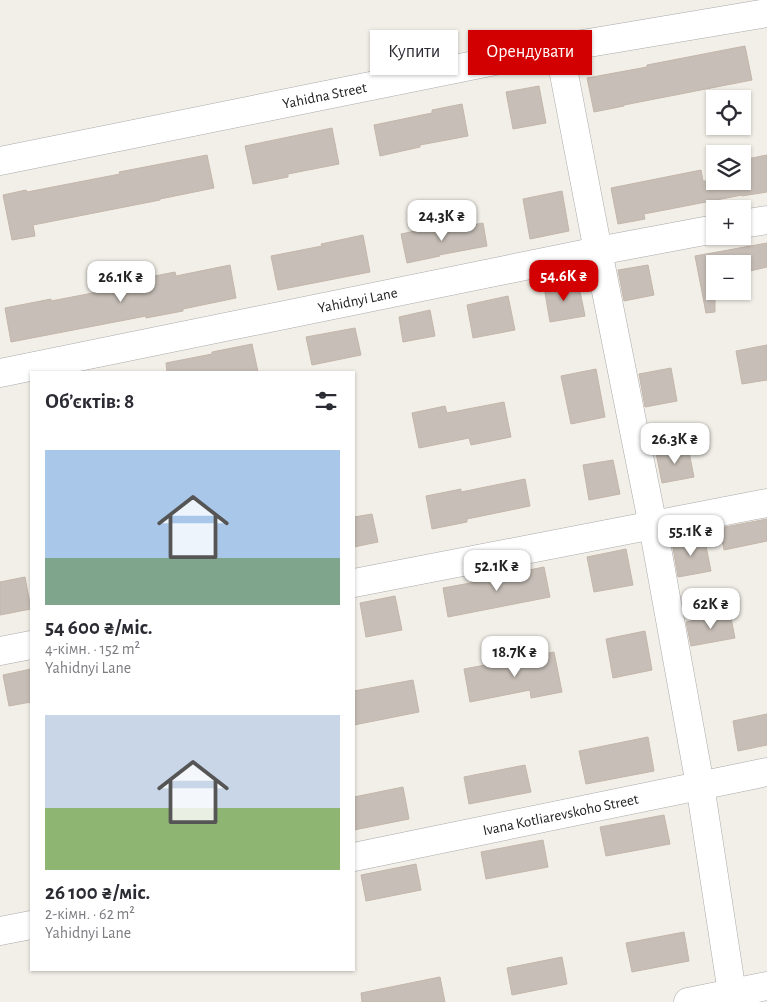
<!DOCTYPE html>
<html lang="uk">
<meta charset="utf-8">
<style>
:root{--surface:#fff;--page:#f2f2f3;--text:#2b2b33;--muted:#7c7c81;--accent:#d30001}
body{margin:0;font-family:"Alegreya Sans",sans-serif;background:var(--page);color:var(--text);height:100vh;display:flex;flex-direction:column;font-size:19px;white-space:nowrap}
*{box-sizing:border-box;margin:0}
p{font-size:16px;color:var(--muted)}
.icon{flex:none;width:28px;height:28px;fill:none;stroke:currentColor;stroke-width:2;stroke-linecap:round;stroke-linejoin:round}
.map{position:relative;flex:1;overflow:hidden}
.details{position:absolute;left:30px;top:371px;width:325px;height:600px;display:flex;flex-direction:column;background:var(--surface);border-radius:0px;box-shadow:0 1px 4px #0004}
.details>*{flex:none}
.top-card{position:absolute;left:370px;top:30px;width:321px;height:45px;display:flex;gap:10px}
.controls{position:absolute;left:706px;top:90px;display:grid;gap:10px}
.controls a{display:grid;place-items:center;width:45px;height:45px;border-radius:0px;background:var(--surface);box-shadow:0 1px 4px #0004;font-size:25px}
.price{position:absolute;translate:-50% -42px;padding:0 11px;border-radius:10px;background:#fff;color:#222;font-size:16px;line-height:32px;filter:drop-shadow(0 1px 2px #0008)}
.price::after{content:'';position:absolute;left:50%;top:30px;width:15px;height:11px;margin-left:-8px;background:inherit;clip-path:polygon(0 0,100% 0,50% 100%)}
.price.active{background:var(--accent);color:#fff}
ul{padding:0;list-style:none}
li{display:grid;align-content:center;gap:10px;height:265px;padding:0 15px}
li span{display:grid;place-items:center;height:155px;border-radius:0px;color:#555}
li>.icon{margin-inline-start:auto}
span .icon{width:90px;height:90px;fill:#fffc;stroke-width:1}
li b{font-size:21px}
h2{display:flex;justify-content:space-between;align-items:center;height:60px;padding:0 15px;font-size:21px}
.pill{padding:0 18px;border-radius:0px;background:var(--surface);box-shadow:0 1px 4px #0004;font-size:18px;line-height:45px}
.pill.active{background:var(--accent);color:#fff}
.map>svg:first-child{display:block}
.building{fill:#c7bfb7;stroke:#c4b6aa}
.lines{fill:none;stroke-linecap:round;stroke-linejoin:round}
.street-casing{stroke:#a9a9a9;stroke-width:29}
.street{stroke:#fff;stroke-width:28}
.labels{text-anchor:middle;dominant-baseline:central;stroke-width:4;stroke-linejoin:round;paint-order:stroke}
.street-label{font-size:15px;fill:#222;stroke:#fff}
</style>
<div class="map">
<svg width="767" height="1002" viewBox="0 0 767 1002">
<rect width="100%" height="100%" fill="#f2efe8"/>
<g class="building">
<polygon points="745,46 752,80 624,105 624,106 594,112 587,78 647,67 647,65"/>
<polygon points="539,86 546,123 513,129 506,92"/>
<polygon points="462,104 468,136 420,145 420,147 380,156 374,125 432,113 432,110"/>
<polygon points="332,128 339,164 288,174 288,177 253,184 245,146"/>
<polygon points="207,155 214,188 160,199 160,200 33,225 35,236 12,240 3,195 26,190 27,192 120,174 119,172"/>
<polygon points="767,155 767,192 742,196 742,195 644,214 645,219 618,224 611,188 701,170 703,181 742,181 742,160"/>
<polygon points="562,191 569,231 530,239 523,199"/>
<polygon points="483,223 487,246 439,255 440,256 407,263 401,234 434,227 435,232"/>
<polygon points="363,235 370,272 278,290 271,256 322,246 321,244"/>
<polygon points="767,243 767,267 750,271 749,264 715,264 715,312 706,313 695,256"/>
<polygon points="230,265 236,298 183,309 183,311 146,318 146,316 11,342 5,308 51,299 51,301 140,284 139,279 175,272 176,276"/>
<polygon points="648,265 654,295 624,301 618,270"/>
<polygon points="578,281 585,316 550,322 544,287"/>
<polygon points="508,296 515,330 473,338 467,305"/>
<polygon points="430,310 435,336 403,342 399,317"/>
<polygon points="355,328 361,355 312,365 306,337"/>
<polygon points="252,344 258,372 167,372 166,363 212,354 212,352"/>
<polygon points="767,345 767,380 742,384 736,351"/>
<polygon points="671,368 677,401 645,407 639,374"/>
<polygon points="596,369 605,417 571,424 561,376"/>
<polygon points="504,402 511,437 471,445 469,438 419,448 412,413 445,406 447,413"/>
<polygon points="688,447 694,477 662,483 656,453"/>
<polygon points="613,460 620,494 589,500 583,465"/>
<polygon points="525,479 530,506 467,519 467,522 432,529 426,496 461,489 461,492"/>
<polygon points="372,514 378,542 354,547 354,517"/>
<polygon points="767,519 767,541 724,550 720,528"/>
<polygon points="704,536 711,571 678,577 672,542"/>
<polygon points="626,549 633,585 594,592 587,557"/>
<polygon points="544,567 550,597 448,617 443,588 509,576 509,574"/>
<polygon points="25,577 31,609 0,615 0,582"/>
<polygon points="395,596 402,630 366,637 360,603"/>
<polygon points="730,613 735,638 691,646 686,622"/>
<polygon points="645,631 652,670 613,678 606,639"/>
<polygon points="554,652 562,692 531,698 530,690 470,702 464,669"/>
<polygon points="31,669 31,702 9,706 3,675"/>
<polygon points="413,680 419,712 354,725 354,691"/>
<polygon points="767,714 767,745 738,751 733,721"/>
<polygon points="648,737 654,771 586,784 579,751"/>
<polygon points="525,765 531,792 469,804 464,777"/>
<polygon points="403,787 409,819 354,830 354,797"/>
<polygon points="664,815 670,844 606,856 600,827"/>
<polygon points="543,840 548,867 486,879 481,852"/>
<polygon points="416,864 421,890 366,901 361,875"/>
<polygon points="684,932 689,961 632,972 626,943"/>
<polygon points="562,957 567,984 512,995 507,968"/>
<polygon points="440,977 445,1002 362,1002 361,993"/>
</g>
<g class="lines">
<g class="street-casing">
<g id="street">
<polyline points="559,48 598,251 653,526 700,785 732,993 736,1002"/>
<path id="s1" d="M0,161L559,48L767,13"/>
<polyline points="742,224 767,220"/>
<path id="s2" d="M0,373L598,251L715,229"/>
<polyline points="354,583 767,503"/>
<polyline points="0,651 31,645"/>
<path id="s3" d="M354,857L767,772"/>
<polyline points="0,931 31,925"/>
<polyline points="688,1002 767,986"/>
</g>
</g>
<use href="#street" class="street"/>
</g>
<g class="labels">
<g class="street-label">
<text stroke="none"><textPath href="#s1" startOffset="331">Yahidna Street</textPath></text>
<text stroke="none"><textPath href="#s2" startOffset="365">Yahidnyi Lane</textPath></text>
<text stroke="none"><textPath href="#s3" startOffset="211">Ivana Kotliarevskoho Street</textPath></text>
</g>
</g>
</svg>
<div class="controls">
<a><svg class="icon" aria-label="locate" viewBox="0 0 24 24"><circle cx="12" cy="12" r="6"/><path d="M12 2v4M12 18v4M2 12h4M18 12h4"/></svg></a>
<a><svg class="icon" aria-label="layers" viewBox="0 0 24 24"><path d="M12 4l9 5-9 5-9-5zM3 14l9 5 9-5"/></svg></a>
<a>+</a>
<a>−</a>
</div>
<b class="price" style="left:442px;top:242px">24.3K ₴</b>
<b class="price active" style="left:564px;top:302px">54.6K ₴</b>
<b class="price" style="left:121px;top:303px">26.1K ₴</b>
<b class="price" style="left:675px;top:465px">26.3K ₴</b>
<b class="price" style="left:691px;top:557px">55.1K ₴</b>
<b class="price" style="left:497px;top:592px">52.1K ₴</b>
<b class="price" style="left:711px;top:630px">62K ₴</b>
<b class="price" style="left:515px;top:678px">18.7K ₴</b>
<div class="top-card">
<a class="pill">Купити</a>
<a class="pill active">Орендувати</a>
</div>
<section class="details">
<h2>Об’єктів: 8<svg class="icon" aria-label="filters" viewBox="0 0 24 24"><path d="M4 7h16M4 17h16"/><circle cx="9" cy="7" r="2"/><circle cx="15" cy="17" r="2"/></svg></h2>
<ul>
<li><span style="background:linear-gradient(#a9c7e8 70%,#7fa58c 0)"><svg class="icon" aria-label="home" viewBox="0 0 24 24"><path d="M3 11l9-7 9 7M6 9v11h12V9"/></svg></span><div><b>54 600 ₴/міс.</b><p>4-кімн. · 152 m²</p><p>Yahidnyi Lane</p></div></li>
<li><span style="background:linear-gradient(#c9d6e8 60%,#8fb573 0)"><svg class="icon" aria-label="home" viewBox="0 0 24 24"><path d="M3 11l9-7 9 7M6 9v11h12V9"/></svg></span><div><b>26 100 ₴/міс.</b><p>2-кімн. · 62 m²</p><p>Yahidnyi Lane</p></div></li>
</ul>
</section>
</div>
